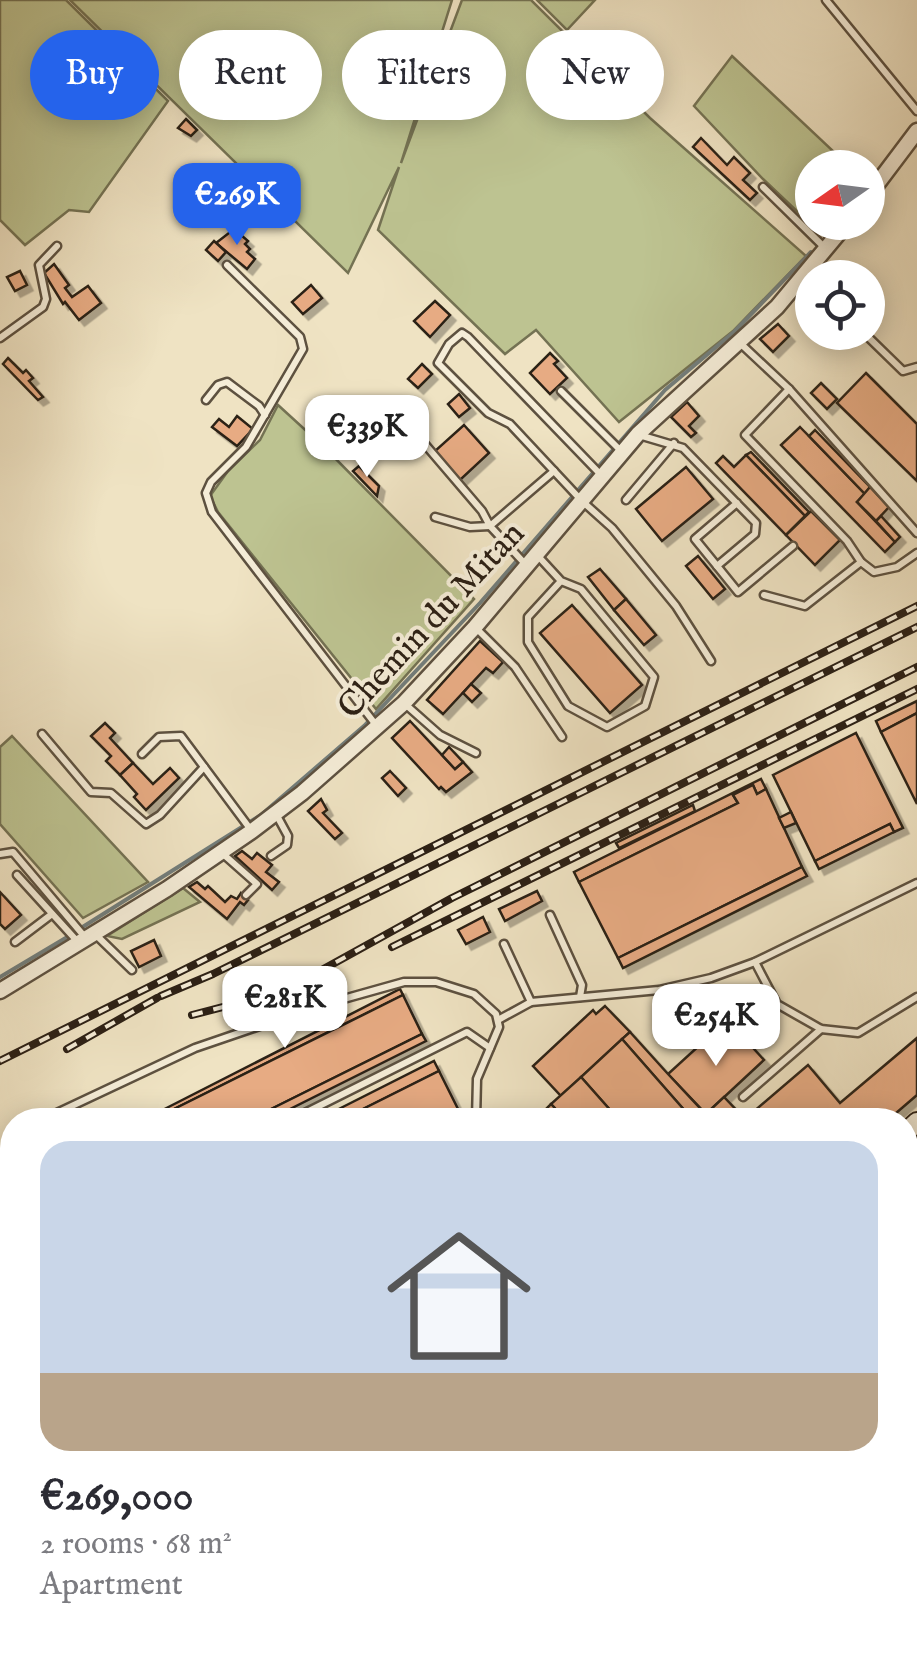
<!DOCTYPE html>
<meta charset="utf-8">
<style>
:root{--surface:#fff;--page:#f7f7f7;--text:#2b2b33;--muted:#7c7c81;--line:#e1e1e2;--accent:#2563eb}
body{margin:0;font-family:"IM FELL English",serif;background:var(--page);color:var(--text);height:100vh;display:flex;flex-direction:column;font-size:38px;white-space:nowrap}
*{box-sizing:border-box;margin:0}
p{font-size:32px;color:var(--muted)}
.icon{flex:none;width:55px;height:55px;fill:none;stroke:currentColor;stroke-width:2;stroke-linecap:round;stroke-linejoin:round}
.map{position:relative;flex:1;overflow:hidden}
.sheet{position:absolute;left:0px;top:1108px;width:918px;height:552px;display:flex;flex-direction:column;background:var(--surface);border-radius:40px 40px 0 0;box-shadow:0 5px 25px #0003}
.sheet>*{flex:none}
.hud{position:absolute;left:30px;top:30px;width:858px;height:90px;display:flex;gap:20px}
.needle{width:65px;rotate:256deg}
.controls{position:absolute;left:795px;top:150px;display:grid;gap:20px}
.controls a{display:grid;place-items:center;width:90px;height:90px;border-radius:50%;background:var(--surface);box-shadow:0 5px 25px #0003;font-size:50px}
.price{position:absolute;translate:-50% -85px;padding:0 22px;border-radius:20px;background:#fff;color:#222;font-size:32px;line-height:65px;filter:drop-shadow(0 2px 5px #0008)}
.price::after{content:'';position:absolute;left:50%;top:60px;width:30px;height:22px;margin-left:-15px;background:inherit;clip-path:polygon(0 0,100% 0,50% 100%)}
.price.on{background:var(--accent);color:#fff}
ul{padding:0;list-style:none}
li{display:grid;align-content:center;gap:20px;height:530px;padding:0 40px}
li+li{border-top:2px solid var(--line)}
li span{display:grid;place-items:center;height:310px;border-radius:30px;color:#555}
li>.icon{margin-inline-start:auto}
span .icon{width:180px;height:180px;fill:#fffc;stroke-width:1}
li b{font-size:42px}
.chip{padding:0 35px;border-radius:45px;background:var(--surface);box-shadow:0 5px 25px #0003;font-size:35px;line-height:90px}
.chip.on{background:var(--accent);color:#fff}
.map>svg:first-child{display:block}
.green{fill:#bdc391;stroke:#747253;stroke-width:2.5}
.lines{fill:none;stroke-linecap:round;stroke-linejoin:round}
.stream{stroke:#727d7b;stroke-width:4}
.building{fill:#e7ab83;stroke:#2c2015;stroke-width:2.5;filter:url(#shadow)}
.lane-casing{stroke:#5d5140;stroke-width:11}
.street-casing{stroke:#5d5140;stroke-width:19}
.secondary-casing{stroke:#2c2015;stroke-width:22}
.lane{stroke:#f5edd8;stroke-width:6}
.street{stroke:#f5edd8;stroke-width:14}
.secondary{stroke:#f5edd8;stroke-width:18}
.rail-casing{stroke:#2c2015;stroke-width:8}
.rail{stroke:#f5edd8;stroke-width:4;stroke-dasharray:11;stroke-linecap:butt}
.labels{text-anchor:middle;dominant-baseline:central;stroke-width:8;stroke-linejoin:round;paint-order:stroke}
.street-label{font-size:35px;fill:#2c2015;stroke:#f5edd8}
</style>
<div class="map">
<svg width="917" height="1659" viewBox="0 0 917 1659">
<defs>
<filter id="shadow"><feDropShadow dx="5.5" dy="5.5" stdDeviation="0" flood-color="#0004"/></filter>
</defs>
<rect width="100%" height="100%" fill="#efe3c3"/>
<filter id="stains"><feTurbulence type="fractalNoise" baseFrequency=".002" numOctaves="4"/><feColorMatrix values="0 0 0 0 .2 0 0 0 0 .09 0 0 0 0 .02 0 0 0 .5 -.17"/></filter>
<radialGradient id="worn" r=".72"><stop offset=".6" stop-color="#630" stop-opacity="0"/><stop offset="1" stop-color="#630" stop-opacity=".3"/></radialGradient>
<g class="green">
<polygon points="0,0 66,0 168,101 89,212 69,210 25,245 0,220"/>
<polygon points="70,0 452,0 401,163 462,0 531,0 650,118 806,256 733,331 619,422 536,330 505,354 378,230 399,167 348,273"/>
<polygon points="537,0 595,0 567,30"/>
<polygon points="732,56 850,167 812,168 812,222 831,223 822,235 763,179 694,106"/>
<polygon points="278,405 325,448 474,599 376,709 218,512 210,496 228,471 260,440"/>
<polygon points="12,736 148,882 83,918 0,824 0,747"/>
<polygon points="183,888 200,902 122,939 107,936"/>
<polygon points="917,1131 917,1621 905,1606 905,1142"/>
</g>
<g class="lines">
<g class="stream">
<polyline points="81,928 261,815 364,726 480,603 665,390 734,332 811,252"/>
<polyline points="0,977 69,936"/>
</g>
</g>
<g class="building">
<polygon points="186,119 197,130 191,136 178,128"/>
<polygon points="701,138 727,165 734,157 750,173 743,180 757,193 750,200 693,147"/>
<polygon points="234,229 248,241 245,244 250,249 247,252 255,259 247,269 216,243"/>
<polygon points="214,241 226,252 218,261 206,250"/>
<polygon points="54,264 69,285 65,288 72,297 88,286 101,303 79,320 65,302 63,304 44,273"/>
<polygon points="20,271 27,285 15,291 7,277"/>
<polygon points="311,285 322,298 303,314 292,302"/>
<polygon points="435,301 450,315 430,337 414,321"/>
<polygon points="778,324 789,336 773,352 760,339"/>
<polygon points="550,353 558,361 554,364 567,378 550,394 530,373"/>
<polygon points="8,358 23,373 26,370 33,378 29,381 43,397 38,400 3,364"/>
<polygon points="422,364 432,374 418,388 408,379"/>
<polygon points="866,373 917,424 917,481 837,403"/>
<polygon points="821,383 837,399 827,409 811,393"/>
<polygon points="459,394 470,408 459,417 448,404"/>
<polygon points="687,402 699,416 689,426 696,433 691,437 671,417"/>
<polygon points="237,416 253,429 237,446 212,427 219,419 229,427"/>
<polygon points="464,425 489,453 460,480 435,451"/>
<polygon points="800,427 865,494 857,502 895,542 885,552 781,445"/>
<polygon points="815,430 870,487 865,494 809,436"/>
<polygon points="751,452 809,512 805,516 746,455"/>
<polygon points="746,455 805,516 786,535 716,463 723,456 734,467"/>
<polygon points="359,466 379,486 377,496 353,471"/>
<polygon points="686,467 713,499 662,541 636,509"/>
<polygon points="870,487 889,507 876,521 857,502"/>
<polygon points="811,511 840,540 815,565 786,535"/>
<polygon points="881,516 900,537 895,542 876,521"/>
<polygon points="698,556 725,589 713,599 686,566"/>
<polygon points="600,569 626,599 614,610 588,577"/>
<polygon points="626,599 656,635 644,645 614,610"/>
<polygon points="572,605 642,685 610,713 540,633"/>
<polygon points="480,641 503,662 493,673 486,668 443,714 427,700"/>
<polygon points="471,684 481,693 472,702 463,693"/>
<polygon points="917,701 917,713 881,732 876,721"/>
<polygon points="917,713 917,804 881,732"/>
<polygon points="410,721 455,769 463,762 472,772 446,792 441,787 439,789 392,738"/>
<polygon points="105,723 115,733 110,738 133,763 120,775 106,761 111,756 91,736"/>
<polygon points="856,733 903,828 894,832 890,824 815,861 773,775"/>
<polygon points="449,747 463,762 455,769 442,755"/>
<polygon points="133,763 153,784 170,768 179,778 146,810 134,797 137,794 120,775"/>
<polygon points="390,771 406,788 398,796 382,778"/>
<polygon points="761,779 766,789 757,794 753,785 733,795 738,803 579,882 574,872"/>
<polygon points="753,785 757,794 766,789 802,867 618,958 579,882 738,803 733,795"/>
<polygon points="321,799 327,810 323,813 342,833 335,839 308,811"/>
<polygon points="693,805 695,811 619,848 616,843"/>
<polygon points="791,812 796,823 784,828 779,818"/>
<polygon points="890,824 894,832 819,869 815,861"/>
<polygon points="242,851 252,859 257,853 272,865 266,872 279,882 272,890 235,856"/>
<polygon points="802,867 807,876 623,968 618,958"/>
<polygon points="197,882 205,889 208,886 225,902 231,896 237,899 241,893 248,900 244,905 240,902 227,919 189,887"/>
<polygon points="537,891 542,901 505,921 499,909"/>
<polygon points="0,892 21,915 5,929 0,924"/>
<polygon points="483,917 490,932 466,944 458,930"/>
<polygon points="154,940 161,956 139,967 131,951"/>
<polygon points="400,989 403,995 152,1120 143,1120"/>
<polygon points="403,995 422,1034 249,1120 152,1120"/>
<polygon points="605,1006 630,1032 561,1096 533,1066 593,1010 596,1014"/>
<polygon points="734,1027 764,1060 706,1114 668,1074 702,1043 704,1045 712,1037 717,1042"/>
<polygon points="630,1032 668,1074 711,1120 693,1120 622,1039"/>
<polygon points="422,1034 426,1041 268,1120 249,1120"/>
<polygon points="917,1038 917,1095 888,1120 717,1120 709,1111 724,1097 745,1119 808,1065 840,1103"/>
<polygon points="622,1039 693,1120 619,1120 581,1077"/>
<polygon points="434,1061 439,1071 341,1120 317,1120"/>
<polygon points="439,1071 458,1109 436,1120 341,1120"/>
<polygon points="581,1077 619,1120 584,1120 575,1110 565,1119 551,1104"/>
<polygon points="551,1104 565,1119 575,1110 584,1120 540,1120 538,1117"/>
<polygon points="917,1156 917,1188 908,1195 912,1199 905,1204 905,1173 914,1166 911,1161"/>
<polygon points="5,1250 12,1261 12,1281 0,1262 0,1253"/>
<polygon points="0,1262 12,1281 12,1338 0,1319"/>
<polygon points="1,1395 12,1412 12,1426 0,1434"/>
<polygon points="12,1495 12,1574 11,1575 8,1568 0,1572 0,1499"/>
<polygon points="6,1611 7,1619 12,1618 12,1639 0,1642 0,1612"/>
<polygon points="118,1648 150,1648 146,1659 133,1659 117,1652"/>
<polygon points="265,1648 309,1648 312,1659 268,1659"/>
</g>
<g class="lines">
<g class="lane-casing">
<g id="lane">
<polyline points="826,0 917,111"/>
<polyline points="763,187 826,249"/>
<polyline points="227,265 300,337 303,349 246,447 211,482 206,493 212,512 376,725"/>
<polyline points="863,332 903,371 917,367"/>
<polyline points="0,338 43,307 46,299 39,265 57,246"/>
<polyline points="740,343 789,389 917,533"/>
<polyline points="789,389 745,435 847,541 861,562 874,572 897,567 917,553"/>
<polyline points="561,391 622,452"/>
<polyline points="206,400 218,385 227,382 259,406 265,415"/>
<polyline points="639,435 683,448 756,523 755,534 717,566 695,539 737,503"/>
<polyline points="423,442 482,511 490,526 470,527 435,517"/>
<polyline points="602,476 468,337 462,333 449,344 438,363 488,413 510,424 582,501 612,528 676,606 711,661"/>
<polyline points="626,500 674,443"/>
<polyline points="538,556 561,581 528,617 528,642 568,706 607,727 645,706 654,677 581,589 561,581"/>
<polyline points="527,566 490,526 554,471"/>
<polyline points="717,566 738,592 793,546"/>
<polyline points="764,595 805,606 861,562"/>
<polyline points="476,628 515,667 562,737"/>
<polyline points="405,704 440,735 476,753"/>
<polyline points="42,734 91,792 111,793 146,824 160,815 204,767"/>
<polyline points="142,754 159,737 181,736 251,830"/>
<polyline points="222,853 257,884 246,895"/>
<polyline points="0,854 13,852 84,936"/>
<polyline points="271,856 287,845 288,836 276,814"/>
<polyline points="17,875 77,941"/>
<polyline points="550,915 582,985 580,997"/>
<polyline points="94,933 132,970"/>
<polyline points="15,942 52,914"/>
<polyline points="504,944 531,1002"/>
<polyline points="755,962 777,1004 821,1029 858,1033 917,997"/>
<polyline points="498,1020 531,1002 659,990 711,978 755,962 917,883"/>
<polyline points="743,1097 821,1029"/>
<polyline points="42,1120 195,1048 315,1007 404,982 436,982 474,994 496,1014 499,1027 477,1079 476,1120"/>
<polyline points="291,1120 467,1032 490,1048"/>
<polyline points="0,1479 12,1473"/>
<polyline points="358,1648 361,1659"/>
<polyline points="444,1648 450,1659"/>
<polyline points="480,1648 485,1659"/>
<polyline points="510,1648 516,1659"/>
<path d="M588,1659C619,1646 651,1655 683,1648"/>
</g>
</g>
<g class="street-casing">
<g id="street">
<polyline points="868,196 917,131"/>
<polyline points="0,991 167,889 252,831 302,793 404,703 475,627 638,434 777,307 848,222"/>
</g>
</g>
<g class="secondary-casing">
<g id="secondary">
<polyline points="905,1133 917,1122"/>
<polyline points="0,1342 12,1361"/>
<polyline points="0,1601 12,1600"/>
<polyline points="200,1648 207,1659"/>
<polyline points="216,1648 224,1659"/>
<polyline points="806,1659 813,1648"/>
</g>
</g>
<use href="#lane" class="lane"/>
<use href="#street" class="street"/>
<use href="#secondary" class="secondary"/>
<g class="rail-casing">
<g id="rail">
<polyline points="392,947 917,689"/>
<polyline points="161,996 213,974 917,627"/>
<polyline points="192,1015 269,995 320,971 452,898 917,667"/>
<polyline points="67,1049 157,998"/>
<polyline points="0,1061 917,606"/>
</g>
</g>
<use href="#rail" class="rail"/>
</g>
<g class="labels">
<g class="street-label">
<text transform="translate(432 621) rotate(-47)">Chemin du Mitan</text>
</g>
</g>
<rect width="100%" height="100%" filter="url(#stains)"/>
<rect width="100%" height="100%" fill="url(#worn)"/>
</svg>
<div class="controls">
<a><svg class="needle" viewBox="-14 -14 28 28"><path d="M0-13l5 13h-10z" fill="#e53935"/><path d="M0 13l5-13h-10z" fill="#7c7c81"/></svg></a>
<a><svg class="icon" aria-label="locate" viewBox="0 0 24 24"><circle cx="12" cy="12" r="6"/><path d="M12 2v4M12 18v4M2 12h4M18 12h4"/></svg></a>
</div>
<b class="price on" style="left:237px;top:248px">€269K</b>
<b class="price" style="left:367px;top:480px">€339K</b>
<b class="price" style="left:285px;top:1051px">€281K</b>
<b class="price" style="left:716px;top:1069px">€254K</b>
<div class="hud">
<a class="chip on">Buy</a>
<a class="chip">Rent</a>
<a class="chip">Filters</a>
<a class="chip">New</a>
</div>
<section class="sheet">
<ul>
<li><span style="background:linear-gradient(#c9d6e8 75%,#b9a48a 0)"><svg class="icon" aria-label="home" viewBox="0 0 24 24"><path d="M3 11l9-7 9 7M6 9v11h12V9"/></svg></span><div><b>€269,000</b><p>2 rooms · 68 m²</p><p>Apartment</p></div></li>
</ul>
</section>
</div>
